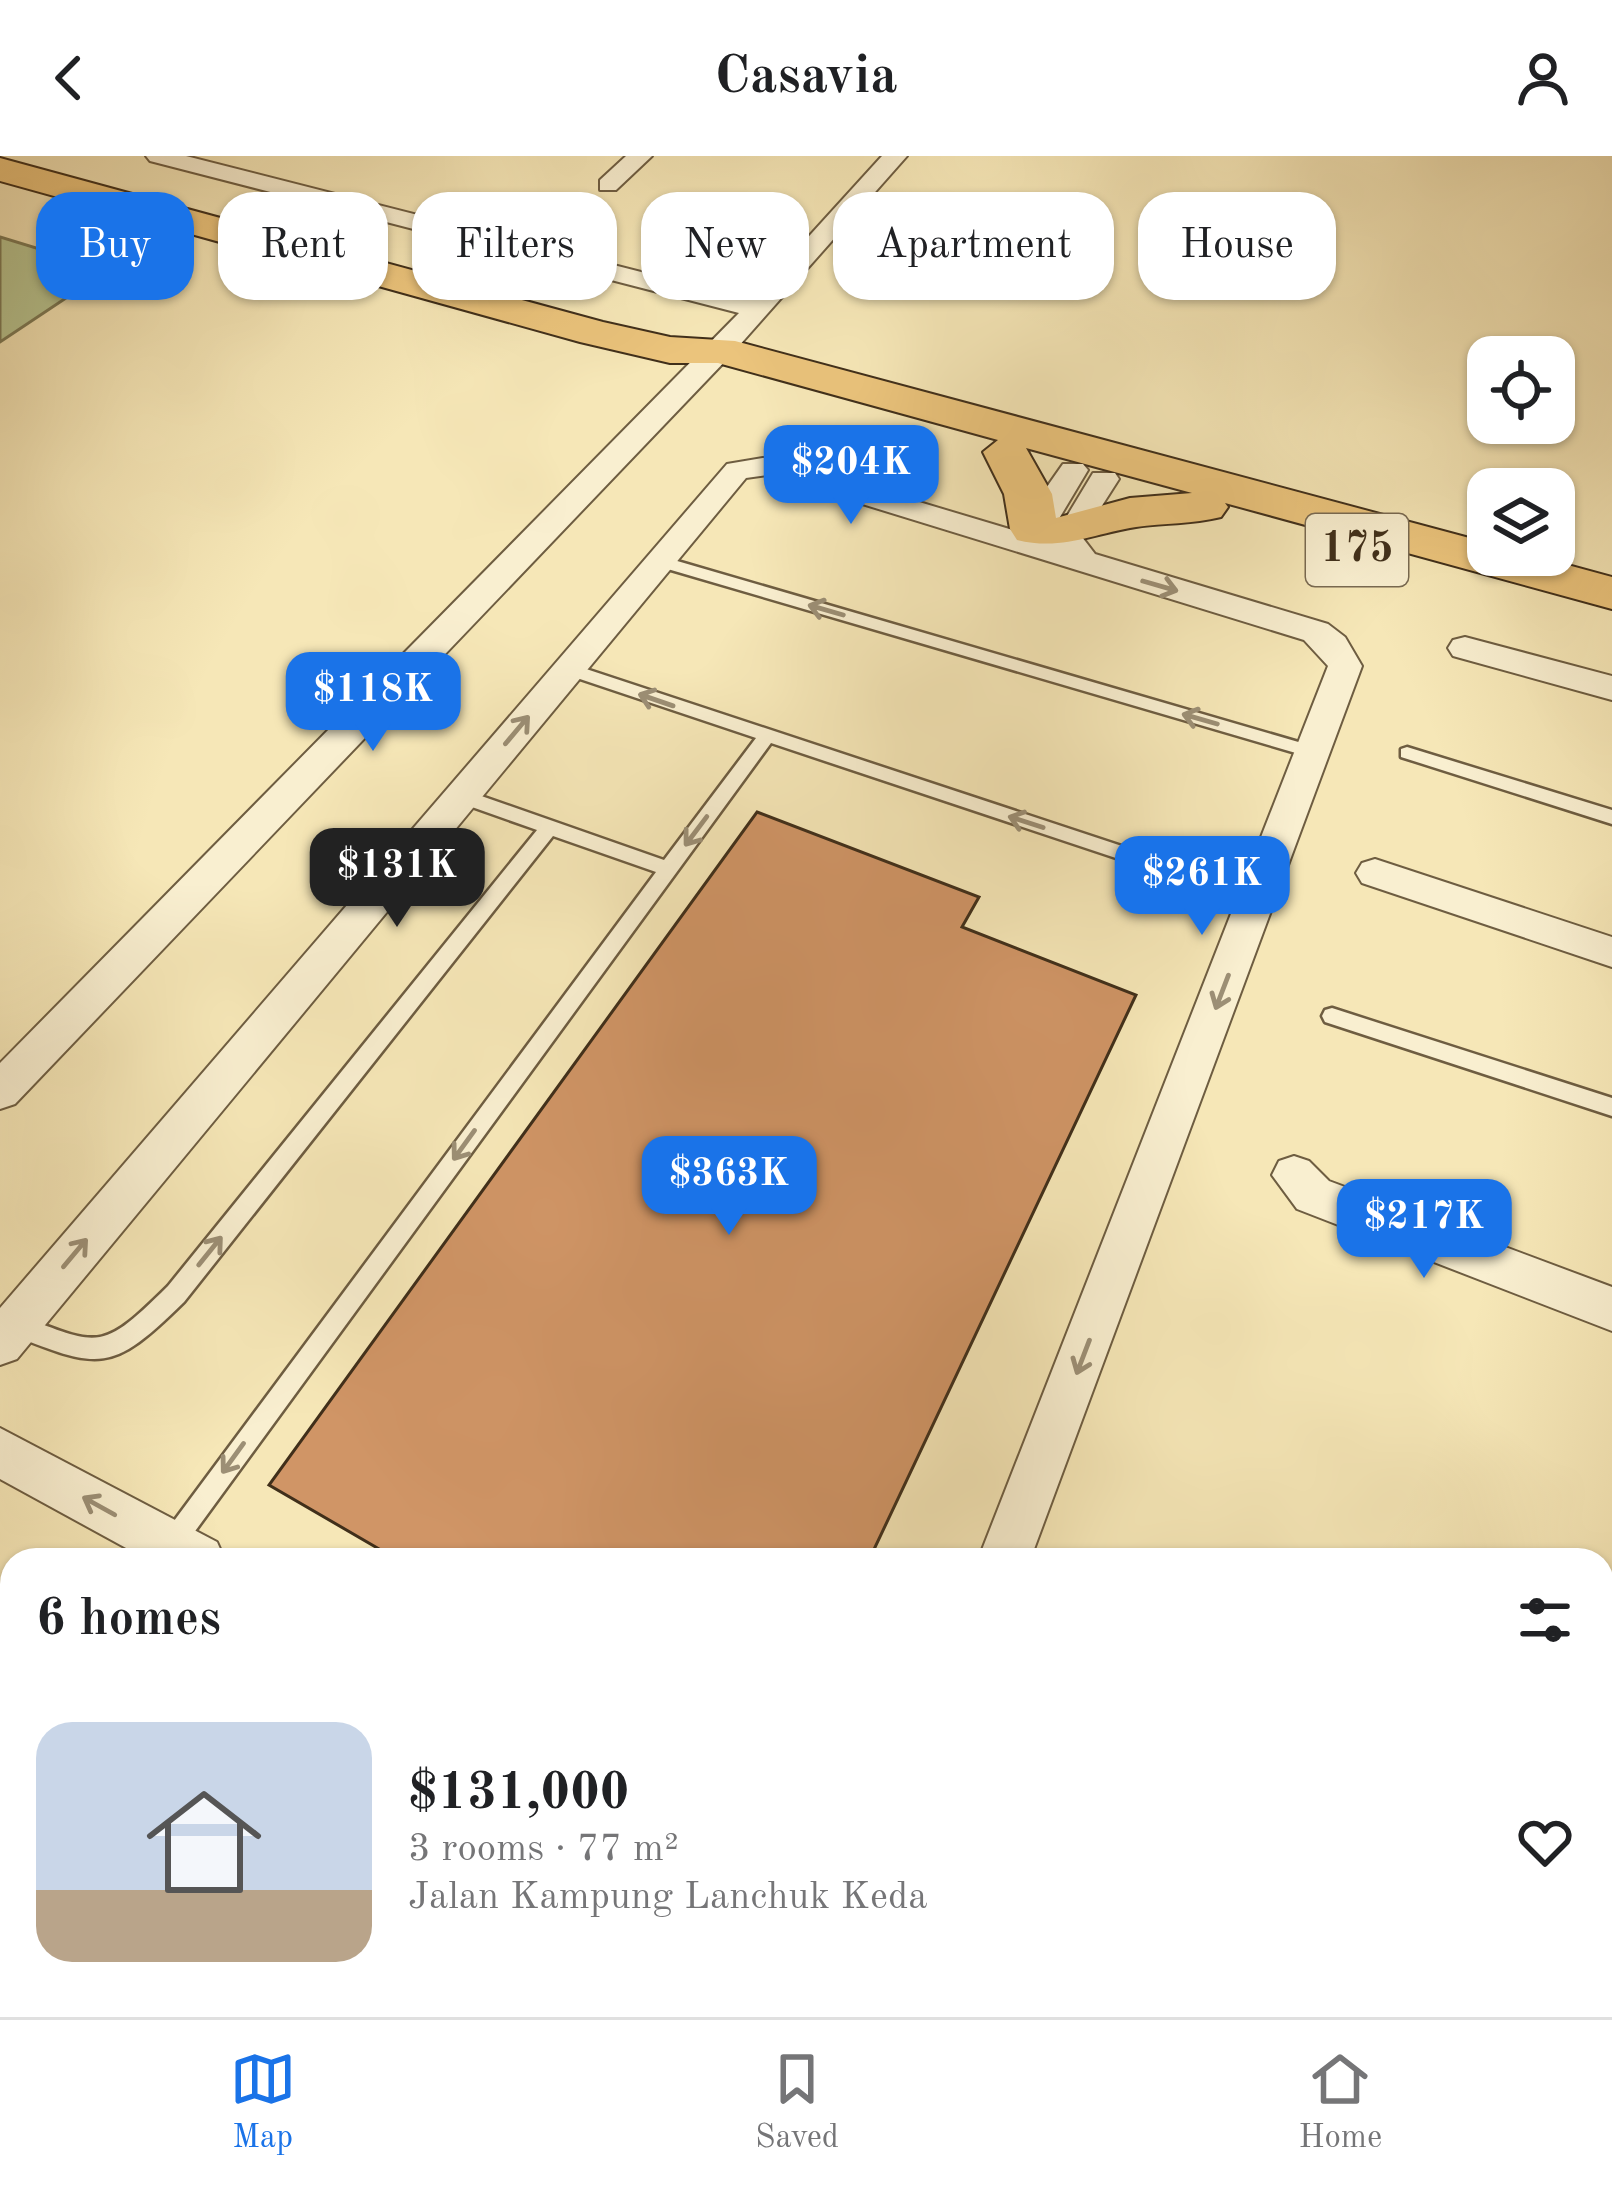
<!DOCTYPE html>
<meta charset="utf-8">
<style>
:root{--surface:#fff;--page:#f2f2f2;--text:#202124;--muted:#757577;--line:#e0e0e0;--accent:#1a73e8}
body{margin:0;font-family:"Old Standard TT",serif;background:var(--page);color:var(--text);height:100vh;display:flex;flex-direction:column;font-size:45px;white-space:nowrap}
*{box-sizing:border-box;margin:0}
p{font-size:39px;color:var(--muted)}
.icon{flex:none;width:66px;height:66px;fill:none;stroke:currentColor;stroke-width:2;stroke-linecap:round;stroke-linejoin:round}
.map{position:relative;flex:1;overflow:hidden}
.sheet{position:absolute;left:0px;top:1392px;width:1614px;height:471px;display:flex;flex-direction:column;background:var(--surface);border-radius:36px 36px 0 0;box-shadow:0 3px 9px #0004}
.sheet>*{flex:none}
.guide{position:absolute;left:36px;top:36px;width:1542px;height:108px;display:flex;gap:24px}
.buttons{position:absolute;left:1467px;top:180px;display:grid;gap:24px}
.buttons a{display:grid;place-items:center;width:108px;height:108px;border-radius:24px;background:var(--surface);box-shadow:0 3px 9px #0004;font-size:60px}
.price{position:absolute;translate:-50% -102px;padding:0 27px;border-radius:24px;background:var(--accent);color:#fff;font-size:39px;line-height:78px;filter:drop-shadow(0 3px 6px #0008)}
.price::after{content:'';position:absolute;left:50%;top:72px;width:36px;height:27px;margin-left:-18px;background:inherit;clip-path:polygon(0 0,100% 0,50% 100%)}
.price.selected{background:#222;color:#fff}
ul{padding:0;list-style:none}
li{display:flex;align-items:center;gap:36px;height:300px;padding:0 36px}
li span{display:grid;place-items:center;flex:none;width:336px;height:240px;border-radius:36px;color:#555}
li>.icon{margin-inline-start:auto}
span .icon{width:144px;height:144px;fill:#fffc;stroke-width:1}
li b{font-size:51px}
h2{display:flex;justify-content:space-between;align-items:center;height:144px;padding:0 36px;font-size:51px}
.tag{padding:0 42px;border-radius:36px;background:var(--surface);box-shadow:0 3px 9px #0004;font-size:42px;line-height:108px}
.tag.selected{background:var(--accent);color:#fff}
header{display:flex;justify-content:space-between;align-items:center;height:156px;padding:0 36px;background:var(--surface);font-size:54px;font-weight:700}
.menu{display:flex;justify-content:space-around;align-items:center;height:168px;border-top:3px solid var(--line);background:var(--surface);font-size:33px;color:var(--muted)}
.menu a{display:grid;justify-items:center;gap:6px}
.menu .selected{color:var(--accent)}
.map>svg:first-child{display:block}
.green{fill:#b8c692;stroke:#7c7a56;stroke-width:3}
.building{fill:#d09566;stroke:#402f1a;stroke-width:3}
.lines{fill:none;stroke-linecap:round;stroke-linejoin:round}
.service-casing{stroke:#6e5d41;stroke-width:5}
.minor-casing{stroke:#6e5d41;stroke-width:4}
.trunk-casing{stroke:#402f1a;stroke-width:4}
.service{fill:#f9efd0;fill-rule:evenodd}
.minor{fill:#f9efd0;fill-rule:evenodd}
.trunk{fill:#ebc47c;fill-rule:evenodd}
.oneway{stroke:#9c8f75}
.labels{text-anchor:middle;dominant-baseline:central;stroke-width:9;stroke-linejoin:round;paint-order:stroke}
.shield{fill:#f9efd0;stroke:#786951;stroke-width:3}
.shield-label{font-size:42px;font-weight:bold;fill:#402f1a}
</style>
<header><svg class="icon" aria-label="back" viewBox="0 0 24 24"><path d="M15 5l-7 7 7 7"/></svg>Casavia<svg class="icon" aria-label="person" viewBox="0 0 24 24"><circle cx="12" cy="8" r="4"/><path d="M4 21q1-7 8-7t8 7"/></svg></header>
<div class="map">
<svg width="1612" height="1861" viewBox="0 0 1612 1861">
<rect width="100%" height="100%" fill="#f6e7b7"/>
<filter id="stains"><feTurbulence type="fractalNoise" baseFrequency=".00167" numOctaves="4"/><feColorMatrix values="0 0 0 0 .2 0 0 0 0 .09 0 0 0 0 .02 0 0 0 .5 -.17"/></filter>
<radialGradient id="worn" r=".72"><stop offset=".6" stop-color="#630" stop-opacity="0"/><stop offset="1" stop-color="#630" stop-opacity=".3"/></radialGradient>
<g class="green">
<polygon points="0,81 108,114 0,186"/>
<polygon points="12,1782 12,1851 384,1851 379,1861 0,1861 0,1801"/>
</g>
<polygon class="building" points="757,656 979,741 962,771 1136,839 869,1404 398,1404 269,1329"/>
<g class="lines">
<g class="service-casing">
<g id="service">
<polygon points="660,400 1319,592 1322,596 1313,602 654,409 652,405"/>
<path d="M568,507L1264,737L1267,742L1257,749L771,587L174,1404H145L656,716L553,680L184,1146C111,1218 100,1214 8,1177L4,1169L8,1161L16,1158C101,1191 101,1196 168,1130L537,674L455,645L452,640L455,635H467L664,704L756,582L562,517L560,513Z"/>
<polygon points="1407,591 1612,654 1612,668 1401,601 1401,593"/>
<polygon points="1332,852 1612,942 1612,960 1325,866 1322,860 1325,854"/>
<polygon points="12,1597 12,1635 0,1642 0,1604"/>
<polygon points="887,1851 917,1851 915,1861 885,1861"/>
</g>
</g>
<g class="minor-casing">
<g id="minor">
<polygon points="146,0 186,0 751,144 882,0 907,0 730,200 15,948 0,953 0,907 739,157 150,5"/>
<polygon points="626,0 652,0 616,34 600,34 600,24"/>
<polygon points="769,301 1016,375 1063,308 1083,308 1088,314 1054,371 1039,382 1052,385 1093,317 1115,317 1119,323 1082,381 1095,398 1328,468 1345,481 1362,510 1030,1404 978,1404 1328,510 1304,484 768,319 746,322 17,1203 0,1209 0,1152 727,308"/>
<polygon points="1465,481 1612,520 1612,544 1453,500 1448,492 1453,484"/>
<polygon points="1375,703 1612,781 1612,811 1362,727 1356,717 1362,707"/>
<polygon points="1294,1000 1309,1005 1329,1025 1612,1131 1612,1175 1297,1053 1272,1019 1279,1005"/>
<polygon points="0,1272 217,1386 225,1404 148,1404 0,1323"/>
<polygon points="1602,1620 1612,1624 1612,1680 1602,1676"/>
<polygon points="979,1851 1039,1851 1036,1861 976,1861"/>
</g>
</g>
<g class="trunk-casing">
<path id="trunk" d="M0,2L603,166L670,181L735,185L1488,387V399H1531L1612,421V453L1225,347L1228,351L1221,361C1193,368 1164,367 1136,371C1092,378 1062,395 1017,384L1010,373L1004,338L983,296L998,284L718,207H670L580,186L0,25ZM1026,292L1192,337L1130,342L1056,362L1052,338Z"/>
</g>
<use href="#service" class="service"/>
<use href="#minor" class="minor"/>
<use href="#trunk" class="trunk"/>
</g>
<defs><path id="oneway-shaft" d="M-6 0H5M1.5-3L5.5 0L1.5 3" fill="none" stroke-width="1.6" stroke-linecap="round" stroke-linejoin="round" transform="scale(3)"/></defs>
<g class="oneway">
<use href="#oneway-shaft" transform="translate(1160 430) rotate(16)"/>
<use href="#oneway-shaft" transform="translate(826 454) rotate(-164)"/>
<use href="#oneway-shaft" transform="translate(656 544) rotate(-161)"/>
<use href="#oneway-shaft" transform="translate(1200 563) rotate(-164)"/>
<use href="#oneway-shaft" transform="translate(517 574) rotate(-50)"/>
<use href="#oneway-shaft" transform="translate(1026 666) rotate(-162)"/>
<use href="#oneway-shaft" transform="translate(696 675) rotate(127)"/>
<use href="#oneway-shaft" transform="translate(1222 836) rotate(111)"/>
<use href="#oneway-shaft" transform="translate(464 989) rotate(126)"/>
<use href="#oneway-shaft" transform="translate(210 1095) rotate(-51)"/>
<use href="#oneway-shaft" transform="translate(75 1097) rotate(-50)"/>
<use href="#oneway-shaft" transform="translate(1083 1201) rotate(111)"/>
<use href="#oneway-shaft" transform="translate(233 1302) rotate(126)"/>
<use href="#oneway-shaft" transform="translate(99 1350) rotate(-151)"/>
</g>
<g class="labels">
<rect class="shield" x="1306" y="358" width="102" height="72" rx="9"/>
<g class="shield-label">
<text x="1357" y="394">175</text>
</g>
</g>
<rect width="100%" height="100%" filter="url(#stains)"/>
<rect width="100%" height="100%" fill="url(#worn)"/>
</svg>
<div class="buttons">
<a><svg class="icon" aria-label="locate" viewBox="0 0 24 24"><circle cx="12" cy="12" r="6"/><path d="M12 2v4M12 18v4M2 12h4M18 12h4"/></svg></a>
<a><svg class="icon" aria-label="layers" viewBox="0 0 24 24"><path d="M12 4l9 5-9 5-9-5zM3 14l9 5 9-5"/></svg></a>
</div>
<b class="price" style="left:851px;top:371px">$204K</b>
<b class="price" style="left:373px;top:598px">$118K</b>
<b class="price selected" style="left:397px;top:774px">$131K</b>
<b class="price" style="left:1202px;top:782px">$261K</b>
<b class="price" style="left:729px;top:1082px">$363K</b>
<b class="price" style="left:1424px;top:1125px">$217K</b>
<div class="guide">
<a class="tag selected">Buy</a>
<a class="tag">Rent</a>
<a class="tag">Filters</a>
<a class="tag">New</a>
<a class="tag">Apartment</a>
<a class="tag">House</a>
</div>
<section class="sheet">
<h2>6 homes<svg class="icon" aria-label="filters" viewBox="0 0 24 24"><path d="M4 7h16M4 17h16"/><circle cx="9" cy="7" r="2"/><circle cx="15" cy="17" r="2"/></svg></h2>
<ul>
<li><span style="background:linear-gradient(#c9d6e8 70%,#b9a48a 0)"><svg class="icon" aria-label="home" viewBox="0 0 24 24"><path d="M3 11l9-7 9 7M6 9v11h12V9"/></svg></span><div><b>$131,000</b><p>3 rooms · 77 m²</p><p>Jalan Kampung Lanchuk Keda</p></div><svg class="icon" aria-label="heart" viewBox="0 0 24 24"><path d="M12 20l-8-8c-3-5 5-10 8-4 3-6 11-1 8 4z"/></svg></li>
</ul>
</section>
</div>
<nav class="menu">
<a class="selected"><svg class="icon" aria-label="map" viewBox="0 0 24 24"><path d="M3 6l6-2 6 2 6-2v14l-6 2-6-2-6 2zM9 4v14M15 6v14"/></svg>Map</a>
<a><svg class="icon" aria-label="saved" viewBox="0 0 24 24"><path d="M7 4h10v16l-5-4-5 4z"/></svg>Saved</a>
<a><svg class="icon" aria-label="home" viewBox="0 0 24 24"><path d="M3 11l9-7 9 7M6 9v11h12V9"/></svg>Home</a>
</nav>
